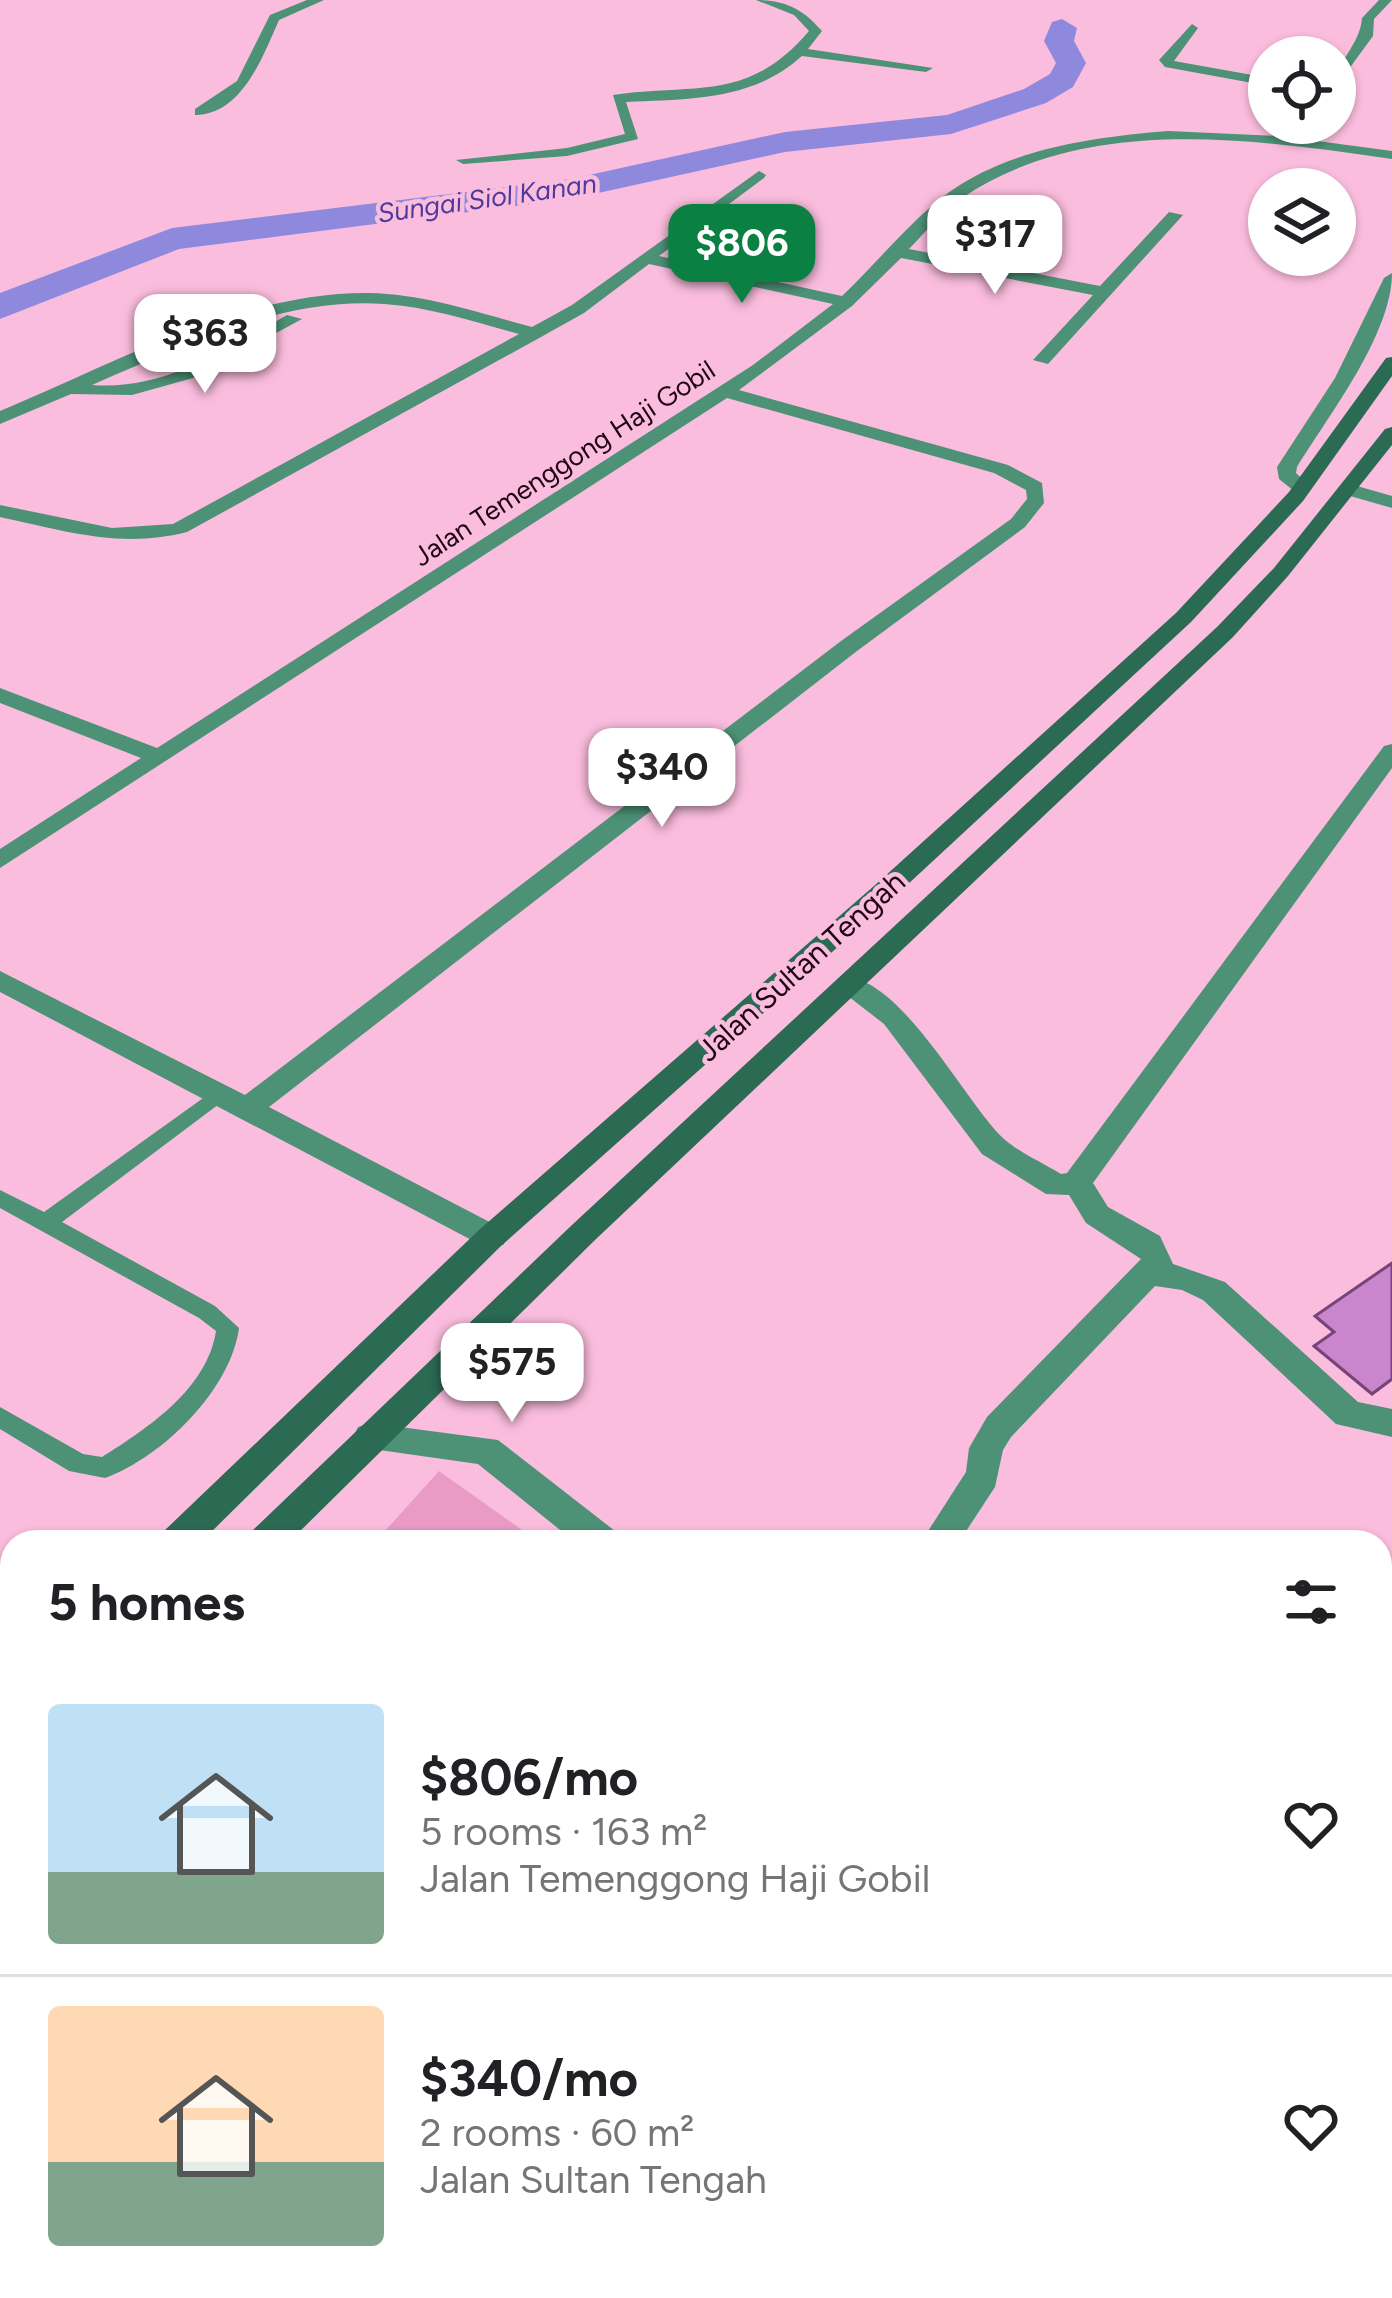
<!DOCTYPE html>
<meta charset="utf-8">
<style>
:root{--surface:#fff;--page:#f6f6f6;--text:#202124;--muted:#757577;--line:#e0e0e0;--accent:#0b8043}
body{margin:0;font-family:Figtree,sans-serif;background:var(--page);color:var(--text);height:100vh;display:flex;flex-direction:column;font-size:45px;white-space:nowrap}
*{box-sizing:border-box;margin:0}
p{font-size:39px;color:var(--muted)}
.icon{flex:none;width:66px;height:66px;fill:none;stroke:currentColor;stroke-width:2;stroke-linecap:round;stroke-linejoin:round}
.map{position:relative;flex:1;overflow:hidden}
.details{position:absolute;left:0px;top:1530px;width:1392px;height:768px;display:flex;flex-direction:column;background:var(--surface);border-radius:36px 36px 0 0;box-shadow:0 3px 9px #0004}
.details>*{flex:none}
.tools{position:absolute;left:1248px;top:36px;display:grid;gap:24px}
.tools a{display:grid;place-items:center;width:108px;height:108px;border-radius:50%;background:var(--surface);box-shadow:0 3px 9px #0004;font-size:60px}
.price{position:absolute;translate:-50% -102px;padding:0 27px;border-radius:24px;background:#fff;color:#222;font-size:39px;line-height:78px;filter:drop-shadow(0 3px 6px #0008)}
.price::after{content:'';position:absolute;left:50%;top:72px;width:36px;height:27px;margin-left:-18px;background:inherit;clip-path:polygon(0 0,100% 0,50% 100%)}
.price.on{background:var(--accent);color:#fff}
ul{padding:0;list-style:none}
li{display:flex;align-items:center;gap:36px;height:300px;padding:0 48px}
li+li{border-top:3px solid var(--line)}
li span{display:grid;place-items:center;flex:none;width:336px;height:240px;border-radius:12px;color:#555}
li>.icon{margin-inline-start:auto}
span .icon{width:144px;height:144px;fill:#fffc;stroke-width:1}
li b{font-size:51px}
h2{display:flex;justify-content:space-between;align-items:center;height:144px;padding:0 48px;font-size:51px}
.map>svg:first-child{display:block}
.green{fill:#e99bc5}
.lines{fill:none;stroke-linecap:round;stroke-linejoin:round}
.river{fill:#8f89de;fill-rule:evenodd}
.building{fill:#ca86cc;stroke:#774478;stroke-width:3}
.service{fill:#4d9277;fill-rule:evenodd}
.minor{fill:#4d9277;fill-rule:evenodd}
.secondary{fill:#2b6a53;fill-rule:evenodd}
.labels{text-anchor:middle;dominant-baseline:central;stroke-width:9;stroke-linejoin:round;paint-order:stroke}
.far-water-label{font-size:27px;font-style:italic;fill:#4c3a9d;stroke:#fbbdde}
.far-street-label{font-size:27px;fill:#1f0615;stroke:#fbbdde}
.street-label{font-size:30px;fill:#1f0615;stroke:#fbbdde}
</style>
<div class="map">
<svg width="1392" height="2298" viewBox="0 0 1392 2298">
<rect width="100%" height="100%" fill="#fbbdde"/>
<g class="green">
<polygon points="439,1471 539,1542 375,1542"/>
<polygon points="12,1950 12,2286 1380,2286 1380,2142 1392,2150 1392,2298 0,2298 0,1964"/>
</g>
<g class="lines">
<polygon class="river" points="1062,19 1077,28 1074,41 1086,63 1073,87 1046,103 951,134 785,152 571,199 179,249 0,319 0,293 172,228 571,179 785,132 947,115 1024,89 1050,74 1056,63 1044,41 1052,22"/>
</g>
<polygon class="building" points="1392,1263 1392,1379 1372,1394 1314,1346 1334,1332 1315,1316"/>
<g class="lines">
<g class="service">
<path d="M220,1086L230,1093L227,1098L62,1222L215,1306L239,1328C231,1389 163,1457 105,1478L69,1471L0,1429V1407L83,1454L102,1457C148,1428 207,1389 216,1331L199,1318L0,1208V1190L44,1212Z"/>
<polygon points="0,1605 12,1610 12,1637 0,1632"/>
<polygon points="12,2085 12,2125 0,2131 0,2091"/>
<polygon points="1135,2286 1169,2286 1164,2298 1130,2298"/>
</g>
<g class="minor">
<path d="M307,0H324L279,20C263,56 242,115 195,115V109L237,81L270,15Z"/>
<path d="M756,0C786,0 803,9 822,31L808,49L933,68L926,72L802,56C752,101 690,99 626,102L638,139L567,156L463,164L456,160L567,148L625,134L613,95C695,83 748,103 809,31L794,15Z"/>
<path d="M1379,0H1392L1374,19L1373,36L1335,88C1335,61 1360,46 1362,18Z"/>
<polygon points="1192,24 1198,28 1174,61 1269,78 1269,86 1165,67 1159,60"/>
<path d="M1168,131L1280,136L1392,151V159C1252,139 1087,114 962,198C942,211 925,233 909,249L1100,286L1169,212L1183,215L1048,364L1033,360L1093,295L901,258L852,306L739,390L1008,465L1042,483L1044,503L1025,527L857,651L269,1107L503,1229L508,1237L503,1245H481L0,992V971L245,1095L841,641L1011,519L1027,499L1026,490L994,473L727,398L0,868V849L141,758L0,703V688L157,748L753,365L833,304L649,264L584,313L541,337L187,532C121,549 65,531 0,517V505L112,528L173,524L519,334C475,322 430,307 384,304C282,297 183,346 92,385C164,391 227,349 287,315L302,319L193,378L132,395L71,394L0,424V411C116,363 240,292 369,293C425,294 479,313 532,327L572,305L759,171L766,175L764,178L659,256L842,296C877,263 910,221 948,193C1010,148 1095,137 1168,131Z"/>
<path d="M1392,273C1392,334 1329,415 1297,467L1296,473L1311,487L1294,491L1279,479L1277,467L1335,378L1384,278Z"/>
<polygon points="1350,484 1392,496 1392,508 1343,494 1340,490"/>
<path d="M1392,744V768L1093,1183L1108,1207L1160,1236L1173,1264L1225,1282L1358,1402L1392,1409V1437L1336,1424L1203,1300L1182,1290L1155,1286L1011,1437L1003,1450L995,1487L959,1542H921L966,1472L969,1448L987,1417L1141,1259L1086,1223L1069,1195L1046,1194L982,1154L884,1024L835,986L839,979C894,964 968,1107 1004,1139C1020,1153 1043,1163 1061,1174L1067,1173L1384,746Z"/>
<polygon points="370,1423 498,1440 615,1531 620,1542 575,1542 478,1464 358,1447 353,1437 358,1427"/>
</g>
<g class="secondary">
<polygon points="1392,357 1392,376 1303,501 1191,622 893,898 501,1246 201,1542 159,1542 164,1531 479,1230 874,886 1176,613 1289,492 1386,358"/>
<polygon points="1392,427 1392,445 1288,576 1233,637 595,1240 289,1542 247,1542 252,1531 573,1224 1217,627 1274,568 1385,429"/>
<polygon points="12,1687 12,1731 0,1735 0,1692"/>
<polygon points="12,1777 12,1823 0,1828 0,1781"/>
</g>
</g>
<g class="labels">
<g class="far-water-label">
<text transform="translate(487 198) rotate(-8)">Sungai Siol Kanan</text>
</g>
<g class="far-street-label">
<text transform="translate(564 463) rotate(-33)">Jalan Temenggong Haji Gobil</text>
</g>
<g class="street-label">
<text transform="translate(801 966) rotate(-42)">Jalan Sultan Tengah</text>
</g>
</g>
</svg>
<div class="tools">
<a><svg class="icon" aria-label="locate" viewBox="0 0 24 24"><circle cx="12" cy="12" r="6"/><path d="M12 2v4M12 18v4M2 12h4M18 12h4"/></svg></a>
<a><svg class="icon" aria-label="layers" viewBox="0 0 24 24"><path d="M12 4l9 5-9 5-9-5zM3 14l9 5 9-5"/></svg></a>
</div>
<b class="price" style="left:995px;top:297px">$317</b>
<b class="price on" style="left:742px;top:306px">$806</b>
<b class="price" style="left:205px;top:396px">$363</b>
<b class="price" style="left:662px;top:830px">$340</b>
<b class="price" style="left:512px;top:1425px">$575</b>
<section class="details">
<h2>5 homes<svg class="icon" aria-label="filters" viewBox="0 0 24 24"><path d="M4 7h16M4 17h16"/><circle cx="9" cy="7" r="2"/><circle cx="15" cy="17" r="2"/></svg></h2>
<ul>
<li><span style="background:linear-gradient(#bfe0f5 70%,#7fa58c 0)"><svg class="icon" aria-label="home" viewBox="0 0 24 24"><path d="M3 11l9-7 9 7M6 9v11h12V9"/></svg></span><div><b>$806/mo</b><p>5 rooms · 163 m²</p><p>Jalan Temenggong Haji Gobil</p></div><svg class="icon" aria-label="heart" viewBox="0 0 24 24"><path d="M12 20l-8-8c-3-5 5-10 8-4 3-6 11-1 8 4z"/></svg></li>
<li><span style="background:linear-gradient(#ffd9b3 65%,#7fa58c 0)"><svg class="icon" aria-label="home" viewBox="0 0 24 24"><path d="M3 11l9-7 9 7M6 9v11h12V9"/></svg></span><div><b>$340/mo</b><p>2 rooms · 60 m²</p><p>Jalan Sultan Tengah</p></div><svg class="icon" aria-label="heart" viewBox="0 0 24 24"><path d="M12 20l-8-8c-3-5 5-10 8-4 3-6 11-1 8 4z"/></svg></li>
</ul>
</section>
</div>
